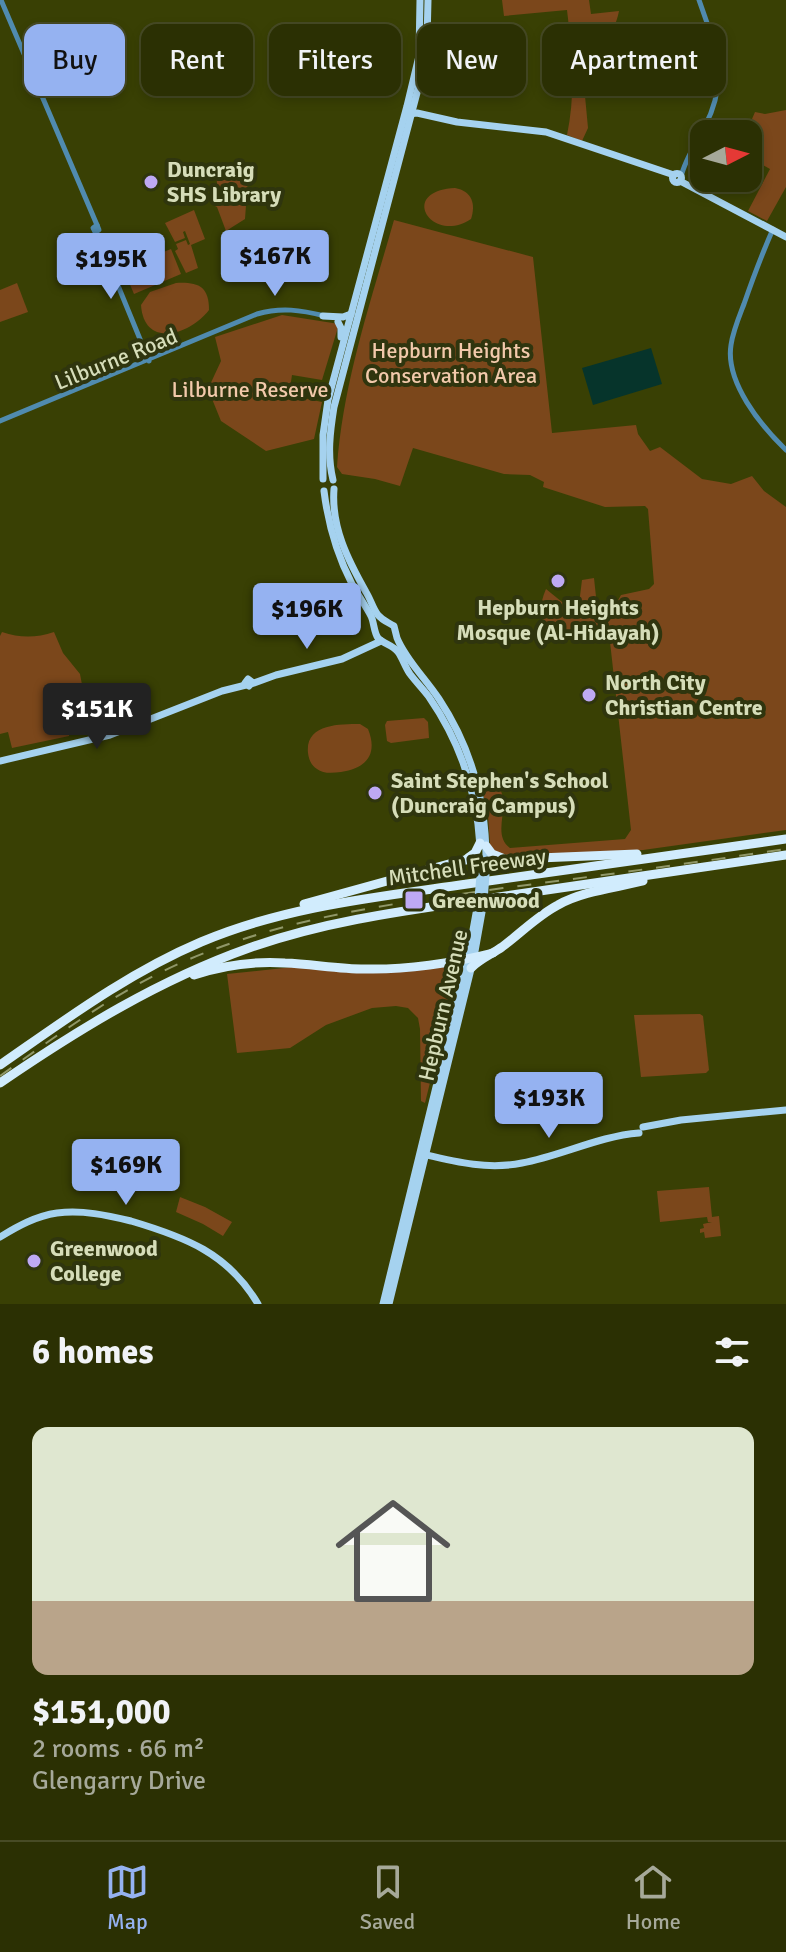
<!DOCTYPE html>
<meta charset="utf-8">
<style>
:root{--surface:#2b3003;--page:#33380d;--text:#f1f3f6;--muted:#a6a99a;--line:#474b25;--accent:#95b2f1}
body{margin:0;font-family:Signika,sans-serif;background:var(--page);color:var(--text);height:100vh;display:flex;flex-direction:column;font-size:30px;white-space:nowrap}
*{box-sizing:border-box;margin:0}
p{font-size:26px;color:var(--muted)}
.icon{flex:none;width:44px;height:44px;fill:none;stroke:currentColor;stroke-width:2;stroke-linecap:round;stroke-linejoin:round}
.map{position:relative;height:1304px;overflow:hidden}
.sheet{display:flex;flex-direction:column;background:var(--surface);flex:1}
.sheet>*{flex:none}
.hud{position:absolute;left:24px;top:24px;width:738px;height:72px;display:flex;gap:16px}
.needle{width:52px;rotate:84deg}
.fabs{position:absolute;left:690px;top:120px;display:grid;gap:16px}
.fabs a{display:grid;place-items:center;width:72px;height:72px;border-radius:16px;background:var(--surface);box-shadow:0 4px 12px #0003,0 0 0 2px var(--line);font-size:40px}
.price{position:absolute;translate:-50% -68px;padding:0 18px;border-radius:8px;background:var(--accent);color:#111;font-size:26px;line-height:52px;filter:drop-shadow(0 2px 4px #0008)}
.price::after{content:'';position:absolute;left:50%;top:48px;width:24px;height:18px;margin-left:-12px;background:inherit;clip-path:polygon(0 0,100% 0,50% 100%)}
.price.active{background:#222;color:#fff}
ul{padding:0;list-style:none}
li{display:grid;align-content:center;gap:16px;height:424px;padding:0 32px}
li+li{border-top:2px solid var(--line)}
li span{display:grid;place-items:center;height:248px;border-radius:16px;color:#555}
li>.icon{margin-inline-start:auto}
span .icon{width:144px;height:144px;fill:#fffc;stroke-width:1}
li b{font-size:34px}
h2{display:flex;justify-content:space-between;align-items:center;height:96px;padding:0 32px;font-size:34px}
.chip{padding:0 28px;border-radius:16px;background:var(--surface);box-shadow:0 4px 12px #0003,0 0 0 2px var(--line);font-size:28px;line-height:72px}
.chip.active{background:var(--accent);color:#111}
.dock{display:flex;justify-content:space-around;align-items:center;height:112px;border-top:2px solid var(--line);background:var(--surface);font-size:22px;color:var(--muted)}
.dock a{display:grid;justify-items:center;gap:4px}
.dock .active{color:var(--accent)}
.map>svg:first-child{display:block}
.green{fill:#7b471b}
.water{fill:#06342b}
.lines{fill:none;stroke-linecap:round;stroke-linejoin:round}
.minor{stroke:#508baf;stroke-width:5}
.major{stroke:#a5d2ef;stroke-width:7}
.highway{stroke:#d1ecfd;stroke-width:9}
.rail{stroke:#909768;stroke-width:2;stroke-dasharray:14 14;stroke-linecap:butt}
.major-bridge{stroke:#a5d2ef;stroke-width:7}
.poi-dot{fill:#bea9f4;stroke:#2f350e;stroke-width:3}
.labels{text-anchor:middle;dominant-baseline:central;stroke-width:8;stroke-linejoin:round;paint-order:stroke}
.poi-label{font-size:22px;font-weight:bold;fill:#d6ddb9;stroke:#2f350e;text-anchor:start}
.park-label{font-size:22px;fill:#f2c9ab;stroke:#2f350e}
.street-label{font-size:22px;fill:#d6ddb9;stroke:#2f350e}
</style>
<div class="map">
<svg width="786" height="1304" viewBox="0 0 786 1304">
<rect width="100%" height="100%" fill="#394004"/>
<g class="green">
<path d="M502,0H589L591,14L619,11C614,35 608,33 586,37L588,62L585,96L588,128L582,141L567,135C576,92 572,53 567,10L504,16Z"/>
<path d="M612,38C665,39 631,85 593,74L591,59L593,46L602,39Z"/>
<polygon points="786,110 786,187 767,221 748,211 770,169 749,157 752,119 755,112 765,114"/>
<polygon points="244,164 249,164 245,219 226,231 217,207 215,206 214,198 218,198 216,170 240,167"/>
<path d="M455,188C472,191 476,204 471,219C432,245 397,191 455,188Z"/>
<polygon points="194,210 205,239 191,245 198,268 186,273 175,251 178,249 176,244 186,240 188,245 190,244 185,231 183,232 185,238 175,242 165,223"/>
<path d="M394,220L533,257L552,433L636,425L638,434L650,451L660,447L702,479L731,484L752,476L764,491L786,507V830L643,850L504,856L494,852L490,846L488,815L479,776L489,775C493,780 499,786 501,791C509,810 492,835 510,848L625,839L631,830L606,606L616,604L621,595L649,589L654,584L648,509L645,506L605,507L543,487L544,482L530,475L504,474L413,448L400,486L375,479L342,474L337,467C343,382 371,301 394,220Z"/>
<polygon points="171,249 181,274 134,294 123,268"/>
<polygon points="17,283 28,312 0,322 0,290"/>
<path d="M176,283C198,282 209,286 209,310C190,335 144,349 141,305L150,292Z"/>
<polygon points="282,315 339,324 322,380 292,375 289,395 322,402 314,439 266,451 221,421 208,389 221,361 215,337"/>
<path d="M594,578L600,634C580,637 562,632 542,635C540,619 539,604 546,589L562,602L579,604L582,580Z"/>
<path d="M2,632C20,638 36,638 54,632L63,653L80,674L84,695L77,715L69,720V736L12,748L8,732L0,734V636Z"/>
<polygon points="424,718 428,722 429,738 391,743 387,741 385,725 387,721"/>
<path d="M360,724L368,729C378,754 367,768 341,772C333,773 323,774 317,769C311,765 309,760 308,753C305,724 339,724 360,724Z"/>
<polygon points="448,966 455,972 453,989 425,1103 421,1101 420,1029 418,1018 408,1008 396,1006 372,1008 326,1025 290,1048 237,1053 227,974 293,967"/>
<polygon points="700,1014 703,1016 709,1070 706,1073 641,1077 634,1015"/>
<polygon points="709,1187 712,1217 719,1216 721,1236 705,1238 704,1232 700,1233 700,1229 704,1228 703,1224 712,1222 708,1222 707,1217 660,1222 657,1191"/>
<polygon points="180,1197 205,1207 232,1222 223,1236 203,1224 176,1212"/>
</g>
<polygon class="water" points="651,348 662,384 593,405 582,368"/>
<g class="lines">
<g class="minor">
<polyline points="1,0 97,225"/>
<path d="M681,177C685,159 697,142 705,126C730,78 715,46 699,0"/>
<polygon points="97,225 99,230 95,232 93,228"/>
<path d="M773,229C762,254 753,278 744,304C739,317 733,331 731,345C725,382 761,426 786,450"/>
<polyline points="96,232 149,361"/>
<path d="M0,421L257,314C281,307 301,310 325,316"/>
</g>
<g class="major">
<polyline points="409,114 417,113 457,122 546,132 674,175"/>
<circle cx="677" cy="178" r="4.5"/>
<polyline points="680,181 786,237"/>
<polyline points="323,316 343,317 351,314"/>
<polyline points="338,322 341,328 341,337"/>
<polyline points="323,479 323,435 328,400 407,106 419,56 420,0"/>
<path d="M333,480C327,455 330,432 334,407L423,70L427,41L428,0"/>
<path d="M334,489C331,527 348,560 366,592C371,600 373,609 378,615C383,621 388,622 394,626C395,630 396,634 397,638C406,660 426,679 439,699C472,749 487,806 486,865"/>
<path d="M324,491C328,523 337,555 352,584C358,595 365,605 371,616C374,622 374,633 378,638C384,644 393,645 398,652C403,659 405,667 410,674C416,682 423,689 429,697C460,742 477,792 480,846"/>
<polygon points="248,679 252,682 249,686 245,683"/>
<polyline points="251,684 276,675 342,659 381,641"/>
<polyline points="0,761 110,735 222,691 246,685"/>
<polyline points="643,1127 681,1120 786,1110"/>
<path d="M422,1154C456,1162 488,1170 522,1163C561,1156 599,1136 639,1133"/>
<path d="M0,1237C18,1226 36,1216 57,1213C83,1210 106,1215 131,1221C185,1237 228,1253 258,1304"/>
<polyline points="383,1304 469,952 477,908"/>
<polyline points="389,1304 474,957 484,901"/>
</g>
<g class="highway">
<polyline points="486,846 492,854 502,858"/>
<polyline points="468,858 475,853 480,843"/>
<polyline points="482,866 490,860 637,854"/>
<path d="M304,904L456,862C467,860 480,854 486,867"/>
<path d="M471,968C480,959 492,954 502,947C521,933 537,916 558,905C583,891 615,888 643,881"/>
<path d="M194,975C224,965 254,961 285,963C312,964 338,969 365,969C405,970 454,963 493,953"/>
<path d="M0,1065C65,1020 128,973 201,942C286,906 378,897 467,884C574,869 680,854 786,839"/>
<path d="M0,1083C79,1029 159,980 249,948C328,920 410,910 492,898C590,883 688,870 786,855"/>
</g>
<path class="rail" d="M0,1076C59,1034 118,990 185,961C290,916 392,904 503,888C598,876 692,863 786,849"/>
<g class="major-bridge">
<polyline points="484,901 486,875"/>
<polyline points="477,908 480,876"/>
</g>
</g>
<g class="poi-dot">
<circle cx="151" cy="182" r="8"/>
<circle cx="558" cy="581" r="8"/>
<circle cx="589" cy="695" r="8"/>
<circle cx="375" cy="793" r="8"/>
<rect x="404" y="890" width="20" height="20" rx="4"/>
<circle cx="34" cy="1261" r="8"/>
</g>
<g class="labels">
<g class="poi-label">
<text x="167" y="169">Duncraig<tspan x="167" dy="25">SHS Library</tspan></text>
<text x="558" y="607" text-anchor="middle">Hepburn Heights<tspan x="558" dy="25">Mosque (Al-Hidayah)</tspan></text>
<text x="605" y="682">North City<tspan x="605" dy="25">Christian Centre</tspan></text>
<text x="391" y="780">Saint Stephen's School<tspan x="391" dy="25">(Duncraig Campus)</tspan></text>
<text x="432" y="900">Greenwood</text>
<text x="50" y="1248">Greenwood<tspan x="50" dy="25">College</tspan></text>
</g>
<g class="park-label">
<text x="451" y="350">Hepburn Heights<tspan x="451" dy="25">Conservation Area</tspan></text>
<text x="250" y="389">Lilburne Reserve</text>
</g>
<g class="street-label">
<text transform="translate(116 359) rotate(-22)">Lilburne Road</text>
<text transform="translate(467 867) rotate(-8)">Mitchell Freeway</text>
<text transform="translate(443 1005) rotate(-77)">Hepburn Avenue</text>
</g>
</g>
</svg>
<div class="fabs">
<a><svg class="needle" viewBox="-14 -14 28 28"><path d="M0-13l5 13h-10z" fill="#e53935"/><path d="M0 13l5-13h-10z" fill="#a6a99a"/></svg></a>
</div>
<b class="price" style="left:275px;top:298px">$167K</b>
<b class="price" style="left:111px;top:301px">$195K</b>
<b class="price" style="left:307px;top:651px">$196K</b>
<b class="price active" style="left:97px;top:751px">$151K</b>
<b class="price" style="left:549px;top:1140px">$193K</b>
<b class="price" style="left:126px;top:1207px">$169K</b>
<div class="hud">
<a class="chip active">Buy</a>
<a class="chip">Rent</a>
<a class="chip">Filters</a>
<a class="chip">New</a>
<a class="chip">Apartment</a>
</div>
</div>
<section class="sheet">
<h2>6 homes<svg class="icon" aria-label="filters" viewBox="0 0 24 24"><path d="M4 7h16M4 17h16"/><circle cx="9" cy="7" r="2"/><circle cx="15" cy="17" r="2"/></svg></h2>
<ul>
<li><span style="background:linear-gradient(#dfe7d0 70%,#b9a48a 0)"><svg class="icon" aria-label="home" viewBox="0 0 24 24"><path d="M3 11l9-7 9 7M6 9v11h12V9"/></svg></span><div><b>$151,000</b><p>2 rooms · 66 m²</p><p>Glengarry Drive</p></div></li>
</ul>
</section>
<nav class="dock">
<a class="active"><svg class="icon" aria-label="map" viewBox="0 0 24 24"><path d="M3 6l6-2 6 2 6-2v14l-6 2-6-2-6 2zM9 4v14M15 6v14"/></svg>Map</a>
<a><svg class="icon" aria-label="saved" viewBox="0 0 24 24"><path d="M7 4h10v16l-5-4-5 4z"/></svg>Saved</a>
<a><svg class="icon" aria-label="home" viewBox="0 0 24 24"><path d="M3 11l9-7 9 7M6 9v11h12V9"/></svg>Home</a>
</nav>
